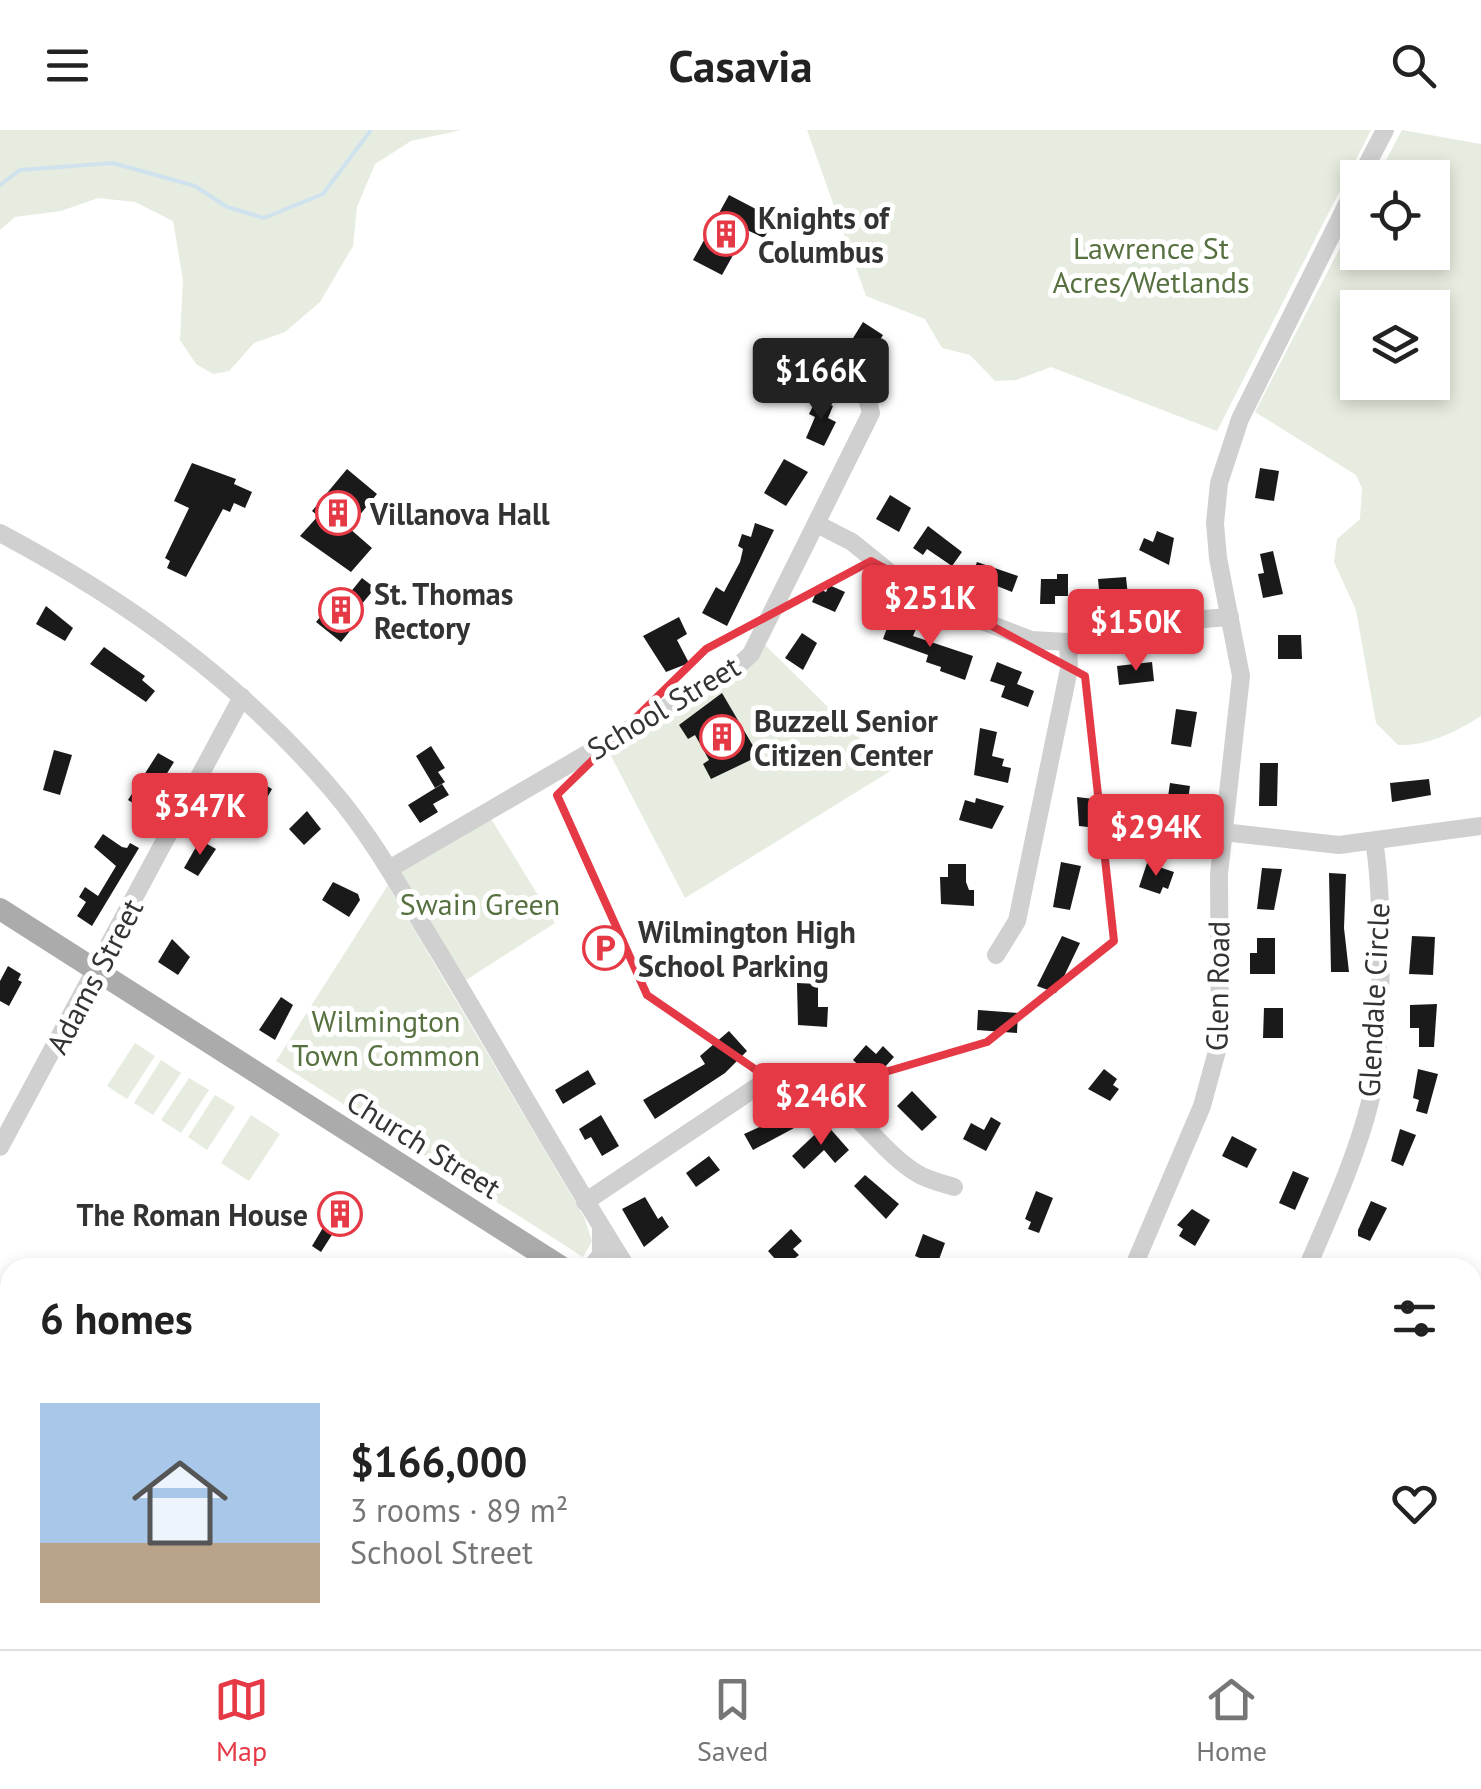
<!DOCTYPE html>
<meta charset="utf-8">
<style>
:root{--surface:#fff;--page:#f6f6f6;--text:#222;--muted:#767676;--line:#e0e0e0;--accent:#e63946}
body{margin:0;font-family:"PT Sans",sans-serif;background:var(--page);color:var(--text);height:100vh;display:flex;flex-direction:column;font-size:38px;white-space:nowrap}
*{box-sizing:border-box;margin:0}
p{font-size:32px;color:var(--muted)}
.icon{flex:none;width:55px;height:55px;fill:none;stroke:currentColor;stroke-width:2;stroke-linecap:round;stroke-linejoin:round}
.map{position:relative;flex:1;overflow:hidden}
.details{position:absolute;left:0px;top:1128px;width:1482px;height:392px;display:flex;flex-direction:column;background:var(--surface);border-radius:30px 30px 0 0;box-shadow:0 5px 15px #0003}
.details>*{flex:none}
.tools{position:absolute;left:1340px;top:30px;display:grid;gap:20px}
.tools a{display:grid;place-items:center;width:110px;height:110px;border-radius:0px;background:var(--surface);box-shadow:0 5px 15px #0003;font-size:50px}
.price{position:absolute;translate:-50% -85px;padding:0 22px;border-radius:10px;background:var(--accent);color:#fff;font-size:32px;line-height:65px;filter:drop-shadow(0 2px 5px #0008)}
.price::after{content:'';position:absolute;left:50%;top:60px;width:30px;height:22px;margin-left:-15px;background:inherit;clip-path:polygon(0 0,100% 0,50% 100%)}
.price.selected{background:#222;color:#fff}
ul{padding:0;list-style:none}
li{display:flex;align-items:center;gap:30px;height:250px;padding:0 40px}
li+li{border-top:2px solid var(--line)}
li span{display:grid;place-items:center;flex:none;width:280px;height:200px;border-radius:0px;color:#555}
li>.icon{margin-inline-start:auto}
span .icon{width:120px;height:120px;fill:#fffc;stroke-width:1}
li b{font-size:42px}
h2{display:flex;justify-content:space-between;align-items:center;height:120px;padding:0 40px;font-size:42px}
header{display:flex;justify-content:space-between;align-items:center;height:130px;padding:0 40px;background:var(--surface);font-size:45px;font-weight:700}
.tabs{display:flex;justify-content:space-around;align-items:center;height:140px;border-top:2px solid var(--line);background:var(--surface);font-size:28px;color:var(--muted)}
.tabs a{display:grid;justify-items:center;gap:5px}
.tabs .selected{color:var(--accent)}
.map>svg:first-child{display:block}
.green{fill:#e6ecdf;fill-rule:evenodd}
.lines{fill:none;stroke-linecap:round;stroke-linejoin:round}
.stream{stroke:#cfe2ee;stroke-width:4}
.building{fill:#1a1a1a}
.minor{stroke:#d0d0d0;stroke-width:18}
.major{stroke:#ababab;stroke-width:22}
.marked{fill:none;stroke:#e63946;stroke-width:8;stroke-linejoin:round}
.labels{text-anchor:middle;dominant-baseline:central;stroke-width:10;stroke-linejoin:round;paint-order:stroke}
.poi-label{font-size:30px;font-weight:bold;fill:#333;stroke:#fff;text-anchor:start}
.park-label{font-size:30px;fill:#56703f;stroke:#fff}
.street-label{font-size:30px;fill:#333;stroke:#fff}
</style>
<header><svg class="icon" aria-label="menu" viewBox="0 0 24 24"><path d="M4 6h16M4 12h16M4 18h16"/></svg>Casavia<svg class="icon" aria-label="search" viewBox="0 0 24 24"><circle cx="10" cy="10" r="6"/><path d="M15 15l6 6"/></svg></header>
<div class="map">
<svg width="1481" height="1519" viewBox="0 0 1481 1519">
<rect width="100%" height="100%" fill="#fff"/>
<g class="green">
<polygon points="0,0 461,0 411,11 375,34 357,77 353,116 320,172 285,202 254,213 229,241 213,244 196,234 180,210 183,150 173,91 135,72 98,68 61,81 15,87 0,100"/>
<polygon points="807,0 1371,0 1217,301 1051,237 1016,250 995,251 970,225 942,218 925,189 866,166"/>
<path d="M1402,0L1481,14V586C1456,602 1428,616 1398,615L1376,593L1356,480L1334,432L1337,409L1360,389L1362,358L1356,345L1255,282L1357,85L1358,122H1432V48L1377,47ZM1358,178H1432V252H1358Z"/>
<polygon points="763,513 892,640 685,768 610,624 749,532"/>
<polygon points="490,687 555,793 466,850 398,741"/>
<polygon points="388,755 584,1087 592,1111 583,1127 276,931"/>
<polygon points="135,913 155,926 127,969 107,956"/>
<polygon points="161,930 181,943 153,985 134,973"/>
<polygon points="189,948 209,960 181,1003 161,990"/>
<polygon points="215,965 235,977 207,1020 188,1007"/>
<polygon points="251,985 280,1004 249,1051 221,1033"/>
<polygon points="10,1195 10,1442 0,1444 0,1201"/>
<polygon points="1481,1409 1481,1519 1425,1519 1427,1510 1472,1510 1473,1427"/>
<polygon points="10,1450 10,1510 208,1510 224,1519 0,1519 0,1458"/>
</g>
<g class="lines">
<polyline class="stream" points="0,55 20,40 113,33 195,56 227,77 264,88 323,64 371,0"/>
</g>
<g class="building">
<polygon points="729,65 775,89 764,108 747,100 722,145 693,130"/>
<polygon points="863,192 883,205 873,221 866,216 862,221 850,213"/>
<polygon points="817,268 833,276 828,288 836,292 824,316 806,308 815,287 809,284"/>
<polygon points="784,329 808,342 786,376 764,363"/>
<polygon points="192,333 236,349 234,354 252,362 245,378 234,373 230,382 223,379 186,447 167,438 170,431 165,428 189,378 174,371"/>
<polygon points="1260,338 1279,341 1274,371 1255,368"/>
<polygon points="347,339 377,364 349,398 372,418 351,442 300,406 318,386 312,381"/>
<polygon points="890,365 911,378 899,402 876,389"/>
<polygon points="755,393 774,400 727,496 702,483 716,457 724,462 740,432 743,419 738,416 742,404 751,407"/>
<polygon points="928,396 962,422 952,436 927,419 923,425 913,418"/>
<polygon points="1157,401 1174,408 1169,435 1139,420 1144,408 1153,412"/>
<polygon points="1273,421 1283,464 1263,468 1258,444 1264,443 1260,424"/>
<polygon points="977,432 1018,446 1012,462 997,456 994,463 968,455"/>
<polygon points="1057,444 1068,444 1068,466 1055,466 1055,474 1040,474 1041,449 1057,449"/>
<polygon points="1126,447 1128,466 1100,470 1098,449"/>
<polygon points="362,448 375,458 352,486 358,491 341,512 316,492 334,470 340,475"/>
<polygon points="829,455 845,462 835,482 812,472 818,458 826,462"/>
<polygon points="46,476 73,498 65,511 36,494"/>
<polygon points="679,487 687,504 677,510 689,533 666,542 643,506"/>
<polygon points="890,490 916,499 913,506 973,526 965,550 940,541 941,537 926,532 928,525 883,509"/>
<polygon points="802,503 817,513 803,540 785,528"/>
<polygon points="1278,505 1301,505 1302,529 1278,529"/>
<polygon points="104,517 145,546 142,550 155,561 146,572 90,534"/>
<polygon points="997,532 1022,542 1017,554 1034,561 1028,577 1001,567 1005,556 990,551"/>
<polygon points="1152,532 1154,551 1119,555 1117,536"/>
<polygon points="722,563 759,626 711,649 703,634 709,630 695,605 688,609 679,595"/>
<polygon points="1176,579 1197,582 1191,617 1171,614"/>
<polygon points="980,598 997,602 992,626 1004,629 1002,636 1011,638 1008,653 974,645"/>
<polygon points="431,616 445,638 438,642 445,652 435,658 416,626"/>
<polygon points="54,620 72,625 60,665 43,660"/>
<polygon points="158,623 174,632 150,671 145,668 140,677 128,670"/>
<polygon points="1260,633 1278,633 1277,676 1259,676"/>
<polygon points="1429,649 1431,665 1392,672 1390,653"/>
<polygon points="257,650 272,659 253,692 234,681"/>
<polygon points="1170,653 1190,656 1185,690 1165,687"/>
<polygon points="442,654 449,665 433,674 438,682 420,693 408,675"/>
<polygon points="1077,667 1102,670 1102,678 1108,678 1106,699 1079,696"/>
<polygon points="976,668 1004,676 992,699 959,690 965,670 975,673"/>
<polygon points="307,681 321,699 304,715 289,699"/>
<polygon points="103,704 122,717 127,718 130,713 139,718 92,796 77,786 86,772 79,767 85,757 98,766 116,736 94,717"/>
<polygon points="200,710 216,719 198,746 184,738"/>
<polygon points="1061,732 1081,736 1070,780 1053,777"/>
<polygon points="1147,733 1174,742 1168,759 1163,757 1160,764 1139,757"/>
<polygon points="948,734 966,734 966,752 969,760 974,760 974,776 941,774 940,747 948,747"/>
<polygon points="1262,738 1282,739 1274,780 1257,779"/>
<polygon points="1329,743 1346,744 1344,798 1349,842 1331,842"/>
<polygon points="333,752 358,764 360,770 349,787 322,770"/>
<polygon points="1062,806 1080,813 1056,863 1037,856"/>
<polygon points="1412,806 1435,807 1433,845 1409,844"/>
<polygon points="1257,808 1275,808 1275,844 1250,844 1250,823 1257,823"/>
<polygon points="172,809 190,827 178,845 158,832"/>
<polygon points="8,836 21,844 18,850 22,852 9,876 0,871 0,851"/>
<polygon points="797,853 818,854 818,877 828,877 827,897 798,895"/>
<polygon points="281,867 293,875 275,910 259,900"/>
<polygon points="1437,874 1434,917 1419,917 1419,898 1410,898 1410,875"/>
<polygon points="1264,878 1283,878 1283,908 1263,908"/>
<polygon points="978,880 1018,883 1017,903 977,900"/>
<polygon points="729,901 747,921 725,943 655,989 643,970 705,934 700,926"/>
<polygon points="866,915 876,924 883,916 894,927 874,949 853,930"/>
<polygon points="1104,939 1117,949 1113,955 1119,959 1110,971 1088,959"/>
<polygon points="1418,939 1438,944 1427,984 1416,981 1419,970 1413,968"/>
<polygon points="588,940 596,954 563,974 555,960"/>
<polygon points="912,961 937,987 922,1001 897,976"/>
<polygon points="788,984 796,997 753,1020 744,1004"/>
<polygon points="601,985 619,1016 602,1026 591,1007 585,1010 579,999"/>
<polygon points="991,987 1001,993 986,1021 963,1009 971,993 984,1000"/>
<polygon points="826,994 849,1020 835,1033 824,1020 804,1039 792,1026"/>
<polygon points="1400,999 1416,1005 1403,1036 1391,1031"/>
<polygon points="1232,1006 1257,1019 1247,1038 1222,1026"/>
<polygon points="709,1026 720,1040 696,1057 686,1043"/>
<polygon points="1293,1041 1309,1048 1295,1080 1279,1073"/>
<polygon points="865,1045 899,1074 886,1089 854,1056"/>
<polygon points="1036,1061 1053,1068 1039,1103 1028,1099 1031,1092 1025,1089"/>
<polygon points="343,1065 361,1077 358,1089 344,1106 335,1100 321,1122 312,1116 324,1096 319,1092"/>
<polygon points="645,1067 658,1089 662,1086 669,1097 644,1117 622,1079"/>
<polygon points="1371,1071 1387,1078 1370,1111 1358,1106 1358,1100"/>
<polygon points="1192,1079 1210,1090 1195,1116 1179,1106 1183,1099 1177,1095"/>
<polygon points="791,1099 802,1111 793,1119 799,1125 783,1138 768,1121"/>
<polygon points="923,1104 945,1113 937,1135 915,1126"/>
</g>
<g class="lines">
<g class="minor">
<polyline points="1360,48 1385,0"/>
<polyline points="817,394 852,412 920,467 1031,510 1068,512 1149,493 1230,487"/>
<path d="M0,403C126,470 240,551 333,661C374,709 404,765 437,819C501,925 561,1033 627,1138"/>
<polyline points="1223,702 1339,715 1481,696"/>
<polyline points="389,739 738,536 751,524 871,283 865,261 828,239"/>
<polyline points="996,825 1017,791 1069,539 1068,512"/>
<polyline points="0,1017 242,567"/>
<path d="M585,1072L758,956C827,923 867,1015 918,1044C928,1050 942,1053 954,1057"/>
<polyline points="590,1138 601,1125 601,1100"/>
<polyline points="1133,1138 1202,976 1220,910 1219,744 1241,546 1218,428 1215,393 1219,353 1240,289 1358,52"/>
<path d="M1307,1138C1330,1084 1356,1028 1370,972C1383,915 1384,769 1374,711"/>
<polyline points="844,1519 849,1510"/>
</g>
<g class="major">
<polyline points="0,779 563,1138"/>
<polyline points="1063,1510 1077,1519"/>
</g>
</g>
<path class="marked" d="M871,431L1085,546L1114,811L987,912L797,968L647,865L557,665L706,519Z"/>
<defs>
<g id="building-ring" transform="scale(2.25)"><circle r="9.5" fill="#fff" stroke="#e63946" stroke-width="1.5"/><path d="M-4-6H4V6H1V3H-1V6H-4ZM-2.5-4.3h1.7v1.8h-1.7ZM.8-4.3h1.7v1.8H.8ZM-2.5-1h1.7V.8h-1.7ZM.8-1h1.7V.8H.8Z" fill="#e63946"/></g>
<g id="parking-ring" transform="scale(2.25)"><circle r="9.5" fill="#fff" stroke="#e63946" stroke-width="1.5"/><path d="M-3.5-5.5H1a3.5 3.5 0 0 1 0 7H-1V5.5H-3.5ZM-1-3.4V-.6H.8a1.4 1.4 0 0 0 0-2.8Z" fill="#e63946"/></g>
</defs>
<g fill-rule="evenodd">
<use href="#building-ring" x="726" y="104"/>
<use href="#building-ring" x="338" y="383"/>
<use href="#building-ring" x="341" y="480"/>
<use href="#building-ring" x="722" y="607"/>
<use href="#parking-ring" x="605" y="818"/>
<use href="#building-ring" x="340" y="1084"/>
</g>
<g class="labels">
<g class="poi-label">
<text x="758" y="87">Knights of<tspan x="758" dy="34">Columbus</tspan></text>
<text x="370" y="383">Villanova Hall</text>
<text x="374" y="463">St. Thomas<tspan x="374" dy="34">Rectory</tspan></text>
<text x="754" y="590">Buzzell Senior<tspan x="754" dy="34">Citizen Center</tspan></text>
<text x="638" y="801">Wilmington High<tspan x="638" dy="34">School Parking</tspan></text>
<text x="308" y="1084" text-anchor="end">The Roman House</text>
</g>
<g class="park-label">
<text x="1151" y="117">Lawrence St<tspan x="1151" dy="34">Acres/Wetlands</tspan></text>
<text x="480" y="773">Swain Green</text>
<text x="386" y="890">Wilmington<tspan x="386" dy="34">Town Common</tspan></text>
</g>
<g class="street-label">
<text transform="translate(663 577) rotate(-31)">School Street</text>
<text transform="translate(94 846) rotate(-62)">Adams Street</text>
<text transform="translate(1217 856) rotate(-89)">Glen Road</text>
<text transform="translate(1373 870) rotate(-87)">Glendale Circle</text>
<text transform="translate(424 1014) rotate(32)">Church Street</text>
</g>
</g>
</svg>
<div class="tools">
<a><svg class="icon" aria-label="locate" viewBox="0 0 24 24"><circle cx="12" cy="12" r="6"/><path d="M12 2v4M12 18v4M2 12h4M18 12h4"/></svg></a>
<a><svg class="icon" aria-label="layers" viewBox="0 0 24 24"><path d="M12 4l9 5-9 5-9-5zM3 14l9 5 9-5"/></svg></a>
</div>
<b class="price selected" style="left:821px;top:293px">$166K</b>
<b class="price" style="left:930px;top:520px">$251K</b>
<b class="price" style="left:1136px;top:544px">$150K</b>
<b class="price" style="left:200px;top:728px">$347K</b>
<b class="price" style="left:1156px;top:749px">$294K</b>
<b class="price" style="left:821px;top:1018px">$246K</b>
<section class="details">
<h2>6 homes<svg class="icon" aria-label="filters" viewBox="0 0 24 24"><path d="M4 7h16M4 17h16"/><circle cx="9" cy="7" r="2"/><circle cx="15" cy="17" r="2"/></svg></h2>
<ul>
<li><span style="background:linear-gradient(#a9c7e8 70%,#b9a48a 0)"><svg class="icon" aria-label="home" viewBox="0 0 24 24"><path d="M3 11l9-7 9 7M6 9v11h12V9"/></svg></span><div><b>$166,000</b><p>3 rooms · 89 m²</p><p>School Street</p></div><svg class="icon" aria-label="heart" viewBox="0 0 24 24"><path d="M12 20l-8-8c-3-5 5-10 8-4 3-6 11-1 8 4z"/></svg></li>
</ul>
</section>
</div>
<nav class="tabs">
<a class="selected"><svg class="icon" aria-label="map" viewBox="0 0 24 24"><path d="M3 6l6-2 6 2 6-2v14l-6 2-6-2-6 2zM9 4v14M15 6v14"/></svg>Map</a>
<a><svg class="icon" aria-label="saved" viewBox="0 0 24 24"><path d="M7 4h10v16l-5-4-5 4z"/></svg>Saved</a>
<a><svg class="icon" aria-label="home" viewBox="0 0 24 24"><path d="M3 11l9-7 9 7M6 9v11h12V9"/></svg>Home</a>
</nav>
